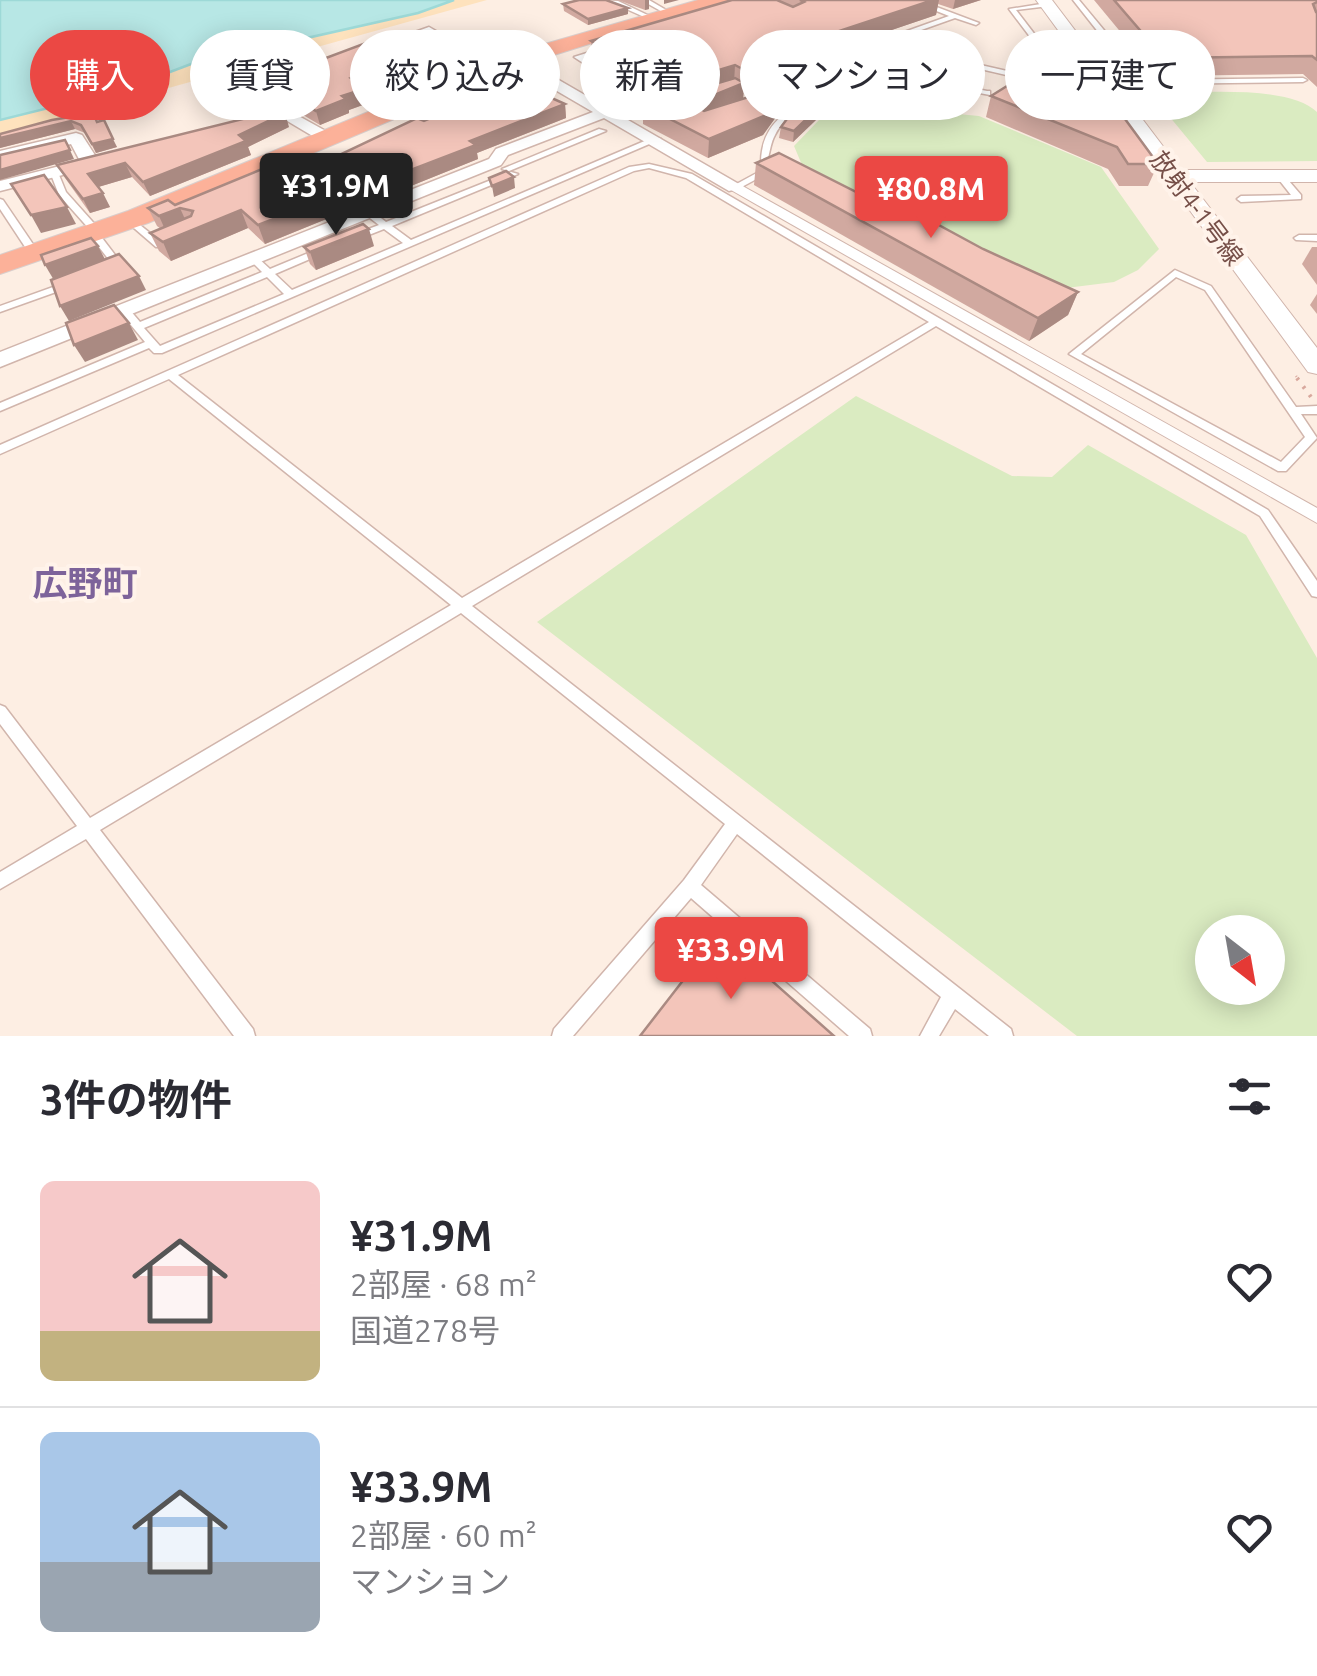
<!DOCTYPE html>
<html lang="ja">
<meta charset="utf-8">
<style>
:root{--surface:#fff;--page:#f2f2f3;--text:#2b2b33;--muted:#7c7c81;--line:#e1e1e2;--accent:#eb4844}
body{margin:0;font-family:Ubuntu,"Noto Sans JP",sans-serif;background:var(--page);color:var(--text);height:100vh;display:flex;flex-direction:column;font-size:38px;white-space:nowrap}
*{box-sizing:border-box;margin:0}
p{font-size:32px;color:var(--muted)}
.icon{flex:none;width:55px;height:55px;fill:none;stroke:currentColor;stroke-width:2;stroke-linecap:round;stroke-linejoin:round}
.map{position:relative;height:1036px;overflow:hidden}
.panel{display:flex;flex-direction:column;background:var(--surface);flex:1}
.panel>*{flex:none}
.banner{position:absolute;left:30px;top:30px;width:1258px;height:90px;display:flex;gap:20px}
.needle{width:65px;rotate:149deg}
.buttons{position:absolute;left:1195px;top:915px;display:grid;gap:20px}
.buttons a{display:grid;place-items:center;width:90px;height:90px;border-radius:50%;background:var(--surface);box-shadow:0 5px 25px #0003;font-size:50px}
.price{position:absolute;translate:-50% -85px;padding:0 22px;border-radius:10px;background:var(--accent);color:#fff;font-size:32px;line-height:65px;filter:drop-shadow(0 2px 5px #0008)}
.price::after{content:'';position:absolute;left:50%;top:60px;width:30px;height:22px;margin-left:-15px;background:inherit;clip-path:polygon(0 0,100% 0,50% 100%)}
.price.current{background:#222;color:#fff}
ul{padding:0;list-style:none}
li{display:flex;align-items:center;gap:30px;height:250px;padding:0 40px}
li+li{border-top:2px solid var(--line)}
li span{display:grid;place-items:center;flex:none;width:280px;height:200px;border-radius:15px;color:#555}
li>.icon{margin-inline-start:auto}
span .icon{width:120px;height:120px;fill:#fffc;stroke-width:1}
li b{font-size:42px}
h2{display:flex;justify-content:space-between;align-items:center;height:120px;padding:0 40px;font-size:42px}
.tag{padding:0 35px;border-radius:45px;background:var(--surface);box-shadow:0 5px 25px #0003;font-size:35px;line-height:90px}
.tag.current{background:var(--accent);color:#fff}
.map>svg:first-child{display:block}
.green{fill:#daebc1;fill-rule:evenodd}
.sand{fill:#fee2bd}
.water{fill:#b7e7e5;stroke:#9dd9d7;stroke-width:2.5}
.lines{fill:none;stroke-linecap:round;stroke-linejoin:round}
.service-casing{stroke:#d1b5ac;stroke-width:3}
.pedestrian-casing{stroke:#d1b5ac;stroke-width:2}
.minor-casing{stroke:#d1b5ac;stroke-width:3}
.tertiary-casing{stroke:#d1b5ac;stroke-width:2}
.trunk-casing{stroke:#d9cecc;stroke-width:2}
.path-far1{stroke:#d8a89d;stroke-width:2.5;stroke-dasharray:1 4;stroke-linecap:butt}
.path{stroke:#d8a89d;stroke-width:4;stroke-dasharray:2.5 8;stroke-linecap:butt}
.service{fill:#fff;fill-rule:evenodd}
.pedestrian{fill:#fff;fill-rule:evenodd}
.minor{fill:#fff;fill-rule:evenodd}
.tertiary{fill:#fff;fill-rule:evenodd}
.trunk{fill:#fcb199;fill-rule:evenodd}
.wall{fill:#d1a9a0;fill-rule:evenodd}
.shaded-wall{fill:#aa8a82}
.building{fill:#f3c5ba;stroke:#aa8a82;stroke-width:2.5}
.labels{text-anchor:middle;dominant-baseline:central;stroke-width:8;stroke-linejoin:round;paint-order:stroke}
.far-street-label{font-size:25px;fill:#764f48;stroke:#fff3ea}
.quarter-label{font-size:35px;font-weight:bold;fill:#7d639a;stroke:#fff3ea}
</style>
<div class="map">
<svg width="1317" height="1036" viewBox="0 0 1317 1036">
<rect width="100%" height="100%" fill="#fdeee3"/>
<g class="green">
<path d="M852,63L905,71L886,94C853,92 816,106 787,97Z"/>
<path d="M1150,93C1191,94 1288,83 1317,112V161L1207,162Z"/>
<polygon points="872,106 979,116 1101,167 1159,249 1138,270 1114,282 1066,288 805,172 794,146 819,120 813,117"/>
<path d="M856,396L1012,476L1052,477L1088,445L1246,535L1317,658V1036H1077L537,622ZM1212,932H1268V988H1212Z"/>
</g>
<polygon class="sand" points="454,0 487,0 53,120 0,140 0,120 125,89 191,64 418,13"/>
<polygon class="water" points="0,0 454,0 418,13 191,64 125,89 0,120"/>
<g class="lines">
<g class="service-casing">
<g id="service">
<polygon points="597,0 618,1 656,19 651,20 615,4"/>
<polygon points="641,0 649,0 673,14 668,15"/>
<path d="M909,0H918L979,23L976,25L955,18L851,55L916,68L913,76L987,91H990V95L910,80L898,98C857,100 797,92 775,135C771,142 770,151 768,158L781,165V169H775L761,161C763,95 843,93 893,94L909,71L840,55L949,16Z"/>
<polygon points="1073,0 1079,0 1142,76 1151,80 1303,78 1307,80 1303,82 1147,84 1136,80"/>
<polygon points="1047,3 1049,6 1016,10 1049,53 1086,54 1087,55 1084,57 1052,57 1075,87 1074,89 1068,89 1045,58 1015,73 1039,78 1039,82 1036,82 946,61 914,46 919,45 950,58 1007,71 1043,54 1009,9"/>
<path d="M429,27L479,56L391,90L416,100V104H410L382,92V88L433,70L387,42ZM428,31L470,56L461,59L417,35ZM411,37L455,61L439,67L396,42Z"/>
<polygon points="606,47 611,48 583,58 667,110 667,114 661,114 574,57"/>
<polygon points="264,83 267,83 267,87 244,92 266,120 262,122 259,122 235,91"/>
<polygon points="599,129 606,131 509,171 502,169"/>
<path d="M654,137L661,139L162,353H154L149,348L0,411V403L145,342L121,313V309H129L140,322L262,272L251,261V257H257L270,269L318,249H324V253L275,274L292,290L403,243L384,229L356,240H350V236L379,225L366,215V211H372L386,222L511,172L518,174L392,226L411,240ZM267,277L284,294L160,346L144,328Z"/>
<path d="M649,164L692,174L1268,510L1317,581V597L1312,596L1260,516L936,326L472,606L959,988L1011,1029L1013,1036H989L955,1009L939,1036H920L941,997L737,834L701,885L870,1029L872,1036H849L691,898L573,1036H552L554,1029L684,880L725,824L461,613L100,830L253,1029L255,1036H234L86,839L0,889V872L77,826L0,724V705L5,707L90,818L451,605L169,379L0,454V445L629,167ZM649,168L686,178L929,322L462,598L178,375L634,171Z"/>
<polygon points="766,168 773,170 738,189 731,187"/>
<polygon points="51,170 57,170 66,192 100,230 102,232 99,234 122,264 122,268 111,270 109,268 113,265 88,233 91,231 59,195 50,172"/>
<polygon points="1280,173 1283,174 1301,195 1301,199 1241,202 1237,199 1241,196 1291,195 1276,176"/>
<polygon points="0,199 3,200 39,253 37,255 31,255 29,253 0,209"/>
<polygon points="130,217 160,241 166,239 171,242 162,247 156,247 127,222 127,218"/>
<polygon points="1299,235 1317,235 1317,241 1296,240 1294,238"/>
<path d="M1175,270L1211,286L1296,407L1317,406V414H1301L1317,438L1286,471H1278L1069,354ZM1176,277L1205,290L1305,437L1281,462L1081,354Z"/>
<polygon points="67,282 72,285 70,287 0,312 0,306"/>
</g>
</g>
<g class="pedestrian-casing">
<polygon id="pedestrian" points="731,184 739,184 1317,508 1317,523 731,190"/>
</g>
<g class="minor-casing">
<g id="minor">
<polygon points="509,57 519,57 744,187 729,191 604,118 508,155 501,165 0,367 0,352 489,159 496,149 593,112 509,63"/>
<polygon points="286,109 333,135 335,138 321,141 284,119 252,127 244,122"/>
<polygon points="76,133 82,135 100,163 98,166 0,191 0,181 80,161 71,144 0,161 0,151"/>
</g>
</g>
<g class="tertiary-casing">
<polygon id="tertiary" points="1036,0 1052,0 1181,170 1317,170 1317,182 1190,182 1317,348 1317,374 1308,372"/>
</g>
<g class="trunk-casing">
<polygon id="trunk" points="698,0 730,0 522,65 148,223 0,274 0,255 128,211 506,55"/>
</g>
<polyline class="path-far1" points="1296,376 1299,380"/>
<polyline class="path" points="1297,378 1311,397"/>
<use href="#service" class="service"/>
<use href="#pedestrian" class="pedestrian"/>
<use href="#minor" class="minor"/>
<use href="#tertiary" class="tertiary"/>
<use href="#trunk" class="trunk"/>
</g>
<g class="wall">
<polygon points="618,0 649,0 649,9 645,10"/>
<path d="M732,0H981L953,9L938,4L936,15L811,57L827,62L824,81L781,110L763,135L708,158L643,124V105L659,101L592,59L591,41ZM744,89L753,94L752,96L743,98Z"/>
<polygon points="1094,0 1317,0 1317,87 1303,74 1157,76"/>
<polygon points="563,4 628,14 588,25 564,11"/>
<polygon points="413,57 415,71 367,87 371,102 349,110 349,113 320,125 288,106 264,111 251,94 246,80"/>
<polygon points="465,80 565,104 566,118 477,153 478,159 386,196 341,170 337,156 477,98 467,93"/>
<polygon points="991,96 1158,164 1148,186 1119,186 1108,169 986,117"/>
<polygon points="817,119 793,142 779,138 781,127"/>
<polygon points="52,120 97,122 117,147 96,153 85,133 75,129 0,148 0,134"/>
<polygon points="289,127 248,147 251,155 150,196 132,177 98,187 110,207 90,213 65,178 57,165"/>
<polygon points="756,163 888,208 1078,292 1068,315 1029,341 754,185"/>
<polygon points="341,193 346,211 265,244 248,228 171,261 159,251 150,233 161,229 157,226 148,208"/>
<polygon points="374,246 316,270 310,264 304,247"/>
<polygon points="1312,247 1317,247 1317,285 1302,264"/>
<polygon points="1317,294 1317,314 1310,305"/>
</g>
<g class="shaded-wall">
<polygon points="645,0 649,0 649,9 645,10"/>
<polygon points="664,0 679,0 664,4"/>
<polygon points="933,0 939,0 936,15 783,67 785,49"/>
<polygon points="955,0 981,0 953,9"/>
<polygon points="628,8 628,14 588,25 588,19"/>
<polygon points="413,57 415,71 354,92 351,78"/>
<polygon points="827,62 824,81 781,110 763,135 708,158 709,139"/>
<polygon points="735,65 734,83 666,105 666,86"/>
<polygon points="744,83 743,102 692,123 692,104"/>
<polygon points="367,88 371,102 349,110 349,113 320,125 316,111 342,96"/>
<polygon points="284,92 288,106 264,111 259,96"/>
<polygon points="565,104 566,118 477,153 478,159 386,196 382,181 470,141"/>
<polygon points="818,108 817,119 793,142 794,131"/>
<polygon points="285,113 289,127 248,147 251,155 150,196 143,182"/>
<polygon points="71,121 75,129 0,148 0,138"/>
<polygon points="113,139 117,147 96,153 92,144"/>
<polygon points="70,150 74,159 0,180 0,170"/>
<polygon points="125,163 132,177 95,188 88,174"/>
<polygon points="514,177 515,188 494,197 492,186"/>
<polygon points="103,193 110,207 90,213 83,199"/>
<polygon points="341,193 346,211 265,244 258,225"/>
<polygon points="67,207 76,224 41,233 31,215"/>
<polygon points="180,208 188,226 167,234 159,216"/>
<polygon points="241,210 248,228 171,261 163,242"/>
<polygon points="369,229 374,246 316,270 310,252"/>
<polygon points="98,246 107,263 55,282 45,265"/>
<polygon points="139,276 146,290 69,321 60,306"/>
<polygon points="1078,292 1068,315 1029,341 1038,318"/>
<polygon points="129,323 138,340 85,362 74,345"/>
</g>
<g class="building">
<polygon points="579,0 606,0 628,8 588,19 563,4"/>
<polygon points="732,0 777,0 793,7 804,2 800,0 933,0 785,49 827,62 783,91 764,116 709,139 643,105 735,78 744,83 692,104 704,111 752,96 761,79 735,65 666,86 591,41"/>
<polygon points="1114,0 1317,0 1317,2 1313,4 1316,12 1317,12 1317,60 1312,56 1164,58"/>
<polygon points="379,38 413,57 351,78 367,88 342,96 346,99 316,111 284,92 259,96 246,80 294,70"/>
<polygon points="489,70 565,104 470,141 476,145 382,181 337,156 417,118 424,121 491,92 465,80"/>
<polygon points="1023,76 1051,82 1064,77 1080,77 1103,89 1158,164 1128,164 1117,147 991,96"/>
<polygon points="802,104 818,108 794,131 781,127 792,112"/>
<polygon points="279,110 285,113 239,135 246,141 143,182 125,163 88,174 103,193 83,199 57,165"/>
<polygon points="93,113 97,122 104,120 113,139 92,144 81,125 71,121 0,138 0,134 52,120"/>
<polygon points="65,140 70,150 0,170 0,155"/>
<polygon points="779,153 888,208 898,203 983,249 1078,292 1038,318 756,163"/>
<polygon points="284,160 341,193 258,225 241,210 163,242 150,233 191,216 193,211 180,208 159,216 148,208 168,200 175,205"/>
<polygon points="506,171 514,177 492,186 489,178"/>
<polygon points="44,175 67,207 31,215 11,184"/>
<polygon points="363,224 369,229 310,252 304,247"/>
<polygon points="91,238 98,246 45,265 41,255"/>
<polygon points="119,254 139,276 60,306 51,280"/>
<polygon points="114,305 129,323 74,345 66,323"/>
<polygon points="719,934 834,1036 640,1036"/>
</g>
<g class="labels">
<g class="far-street-label">
<text transform="translate(1197 208) rotate(53)">放射4-1号線</text>
</g>
<g class="quarter-label">
<text x="85" y="583">広野町</text>
</g>
</g>
</svg>
<div class="buttons">
<a><svg class="needle" viewBox="-14 -14 28 28"><path d="M0-13l5 13h-10z" fill="#e53935"/><path d="M0 13l5-13h-10z" fill="#7c7c81"/></svg></a>
</div>
<b class="price current" style="left:336px;top:238px">¥31.9M</b>
<b class="price" style="left:931px;top:241px">¥80.8M</b>
<b class="price" style="left:731px;top:1002px">¥33.9M</b>
<div class="banner">
<a class="tag current">購入</a>
<a class="tag">賃貸</a>
<a class="tag">絞り込み</a>
<a class="tag">新着</a>
<a class="tag">マンション</a>
<a class="tag">一戸建て</a>
</div>
</div>
<section class="panel">
<h2>3件の物件<svg class="icon" aria-label="filters" viewBox="0 0 24 24"><path d="M4 7h16M4 17h16"/><circle cx="9" cy="7" r="2"/><circle cx="15" cy="17" r="2"/></svg></h2>
<ul>
<li><span style="background:linear-gradient(#f6c9c9 75%,#c2b280 0)"><svg class="icon" aria-label="home" viewBox="0 0 24 24"><path d="M3 11l9-7 9 7M6 9v11h12V9"/></svg></span><div><b>¥31.9M</b><p>2部屋 · 68 m²</p><p>国道278号</p></div><svg class="icon" aria-label="heart" viewBox="0 0 24 24"><path d="M12 20l-8-8c-3-5 5-10 8-4 3-6 11-1 8 4z"/></svg></li>
<li><span style="background:linear-gradient(#a9c7e8 65%,#9aa5b1 0)"><svg class="icon" aria-label="home" viewBox="0 0 24 24"><path d="M3 11l9-7 9 7M6 9v11h12V9"/></svg></span><div><b>¥33.9M</b><p>2部屋 · 60 m²</p><p>マンション</p></div><svg class="icon" aria-label="heart" viewBox="0 0 24 24"><path d="M12 20l-8-8c-3-5 5-10 8-4 3-6 11-1 8 4z"/></svg></li>
</ul>
</section>
